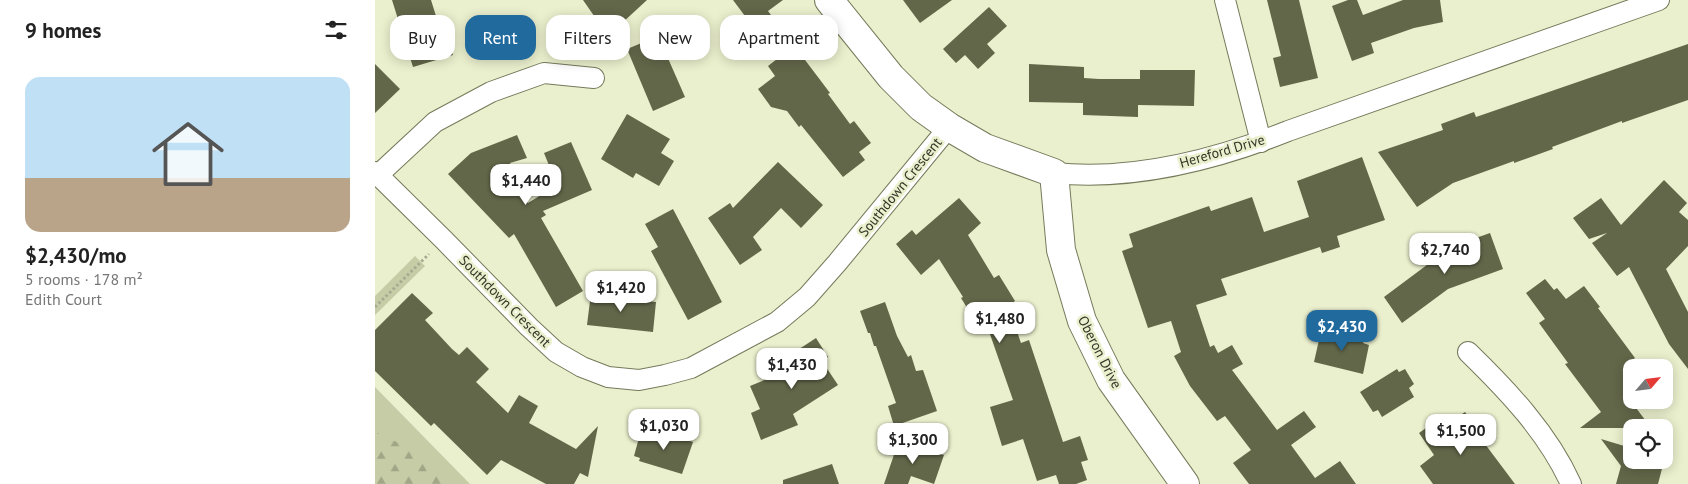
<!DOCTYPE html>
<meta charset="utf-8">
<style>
:root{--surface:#fff;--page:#f6f6f6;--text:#222;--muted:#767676;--line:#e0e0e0;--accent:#216a9d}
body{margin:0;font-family:"PT Sans",sans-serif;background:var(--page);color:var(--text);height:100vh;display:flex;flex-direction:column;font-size:19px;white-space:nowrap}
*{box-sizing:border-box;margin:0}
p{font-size:16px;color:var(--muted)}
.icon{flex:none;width:28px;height:28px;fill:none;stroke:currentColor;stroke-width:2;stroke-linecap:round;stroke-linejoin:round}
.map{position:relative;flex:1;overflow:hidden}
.side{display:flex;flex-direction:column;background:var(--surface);width:375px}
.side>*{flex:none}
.hud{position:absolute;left:15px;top:15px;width:475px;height:45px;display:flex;gap:10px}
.needle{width:32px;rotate:62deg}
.controls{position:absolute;left:1248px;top:359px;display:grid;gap:10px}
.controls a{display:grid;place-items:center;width:50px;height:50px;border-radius:10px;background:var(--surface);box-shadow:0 2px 12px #0003;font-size:25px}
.price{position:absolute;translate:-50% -42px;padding:0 11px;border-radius:10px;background:#fff;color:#222;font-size:16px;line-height:32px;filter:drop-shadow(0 1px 2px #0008)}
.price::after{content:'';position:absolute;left:50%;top:30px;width:15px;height:11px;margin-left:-8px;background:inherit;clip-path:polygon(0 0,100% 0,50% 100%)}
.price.current{background:var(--accent);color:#fff}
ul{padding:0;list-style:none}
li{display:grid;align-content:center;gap:10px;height:265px;padding:0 25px}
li+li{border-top:1px solid var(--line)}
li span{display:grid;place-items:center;height:155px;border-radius:15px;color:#555}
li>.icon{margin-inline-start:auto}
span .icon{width:90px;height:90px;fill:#fffc;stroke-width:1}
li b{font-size:21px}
h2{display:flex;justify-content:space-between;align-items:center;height:60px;padding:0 25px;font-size:21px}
.chip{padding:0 18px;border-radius:15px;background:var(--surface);box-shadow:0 2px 12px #0003;font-size:18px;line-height:45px}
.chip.current{background:var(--accent);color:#fff}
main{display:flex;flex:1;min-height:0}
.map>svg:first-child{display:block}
.green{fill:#c6cca6}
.forest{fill:url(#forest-firs)}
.building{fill:#636749}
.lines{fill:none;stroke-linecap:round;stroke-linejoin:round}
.street-casing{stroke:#757a5b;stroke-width:22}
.secondary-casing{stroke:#757a5b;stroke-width:30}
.path{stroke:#a7aa90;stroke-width:3;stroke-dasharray:2.5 2.5;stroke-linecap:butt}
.street{stroke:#fff;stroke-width:20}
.secondary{stroke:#fff;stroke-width:28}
.labels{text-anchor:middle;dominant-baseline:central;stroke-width:5;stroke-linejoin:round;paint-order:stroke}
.street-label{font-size:14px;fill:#313325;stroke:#eaefcd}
</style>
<main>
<section class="side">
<h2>9 homes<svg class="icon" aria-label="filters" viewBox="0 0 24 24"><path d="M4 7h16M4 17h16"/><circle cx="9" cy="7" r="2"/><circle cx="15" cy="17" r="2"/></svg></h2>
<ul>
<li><span style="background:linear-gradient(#bfe0f5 65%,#b9a48a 0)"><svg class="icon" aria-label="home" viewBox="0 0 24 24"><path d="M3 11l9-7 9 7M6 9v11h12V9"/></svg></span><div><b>$2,430/mo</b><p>5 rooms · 178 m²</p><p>Edith Court</p></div></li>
</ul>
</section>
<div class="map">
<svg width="1313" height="484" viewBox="0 0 1313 484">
<defs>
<pattern id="forest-firs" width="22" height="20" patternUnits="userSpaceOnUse" patternTransform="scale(1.25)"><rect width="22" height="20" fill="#c6cca6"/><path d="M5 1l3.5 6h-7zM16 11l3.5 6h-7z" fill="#a1a687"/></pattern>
</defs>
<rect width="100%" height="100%" fill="#eaefcd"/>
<g class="green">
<polygon points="40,256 50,266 0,315 0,296"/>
<polygon points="0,387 95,484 0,484"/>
</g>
<polygon class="forest" points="0,432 37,449 77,484 1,484 0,483"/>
<g class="building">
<polygon points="17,0 56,0 66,32 70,30 78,55 38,67"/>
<polygon points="208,0 272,0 233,36"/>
<polygon points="358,0 408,0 393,11 455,93 453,94 475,124 479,121 496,143 484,152 490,160 468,177 426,125 424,127 412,111 396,107 383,89 400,76 393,66 402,59"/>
<polygon points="528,0 577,0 545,23"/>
<polygon points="892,0 924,0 943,78 905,87 898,58 906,56"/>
<polygon points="973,0 982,0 988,15 1028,0 1065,0 1068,22 1039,28 996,43 999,53 977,61 957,6"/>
<polygon points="614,7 632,26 612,44 620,53 603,69 590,55 581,63 568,49"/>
<polygon points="286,35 294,55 292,56 310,97 278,111 252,49"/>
<polygon points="1313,44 1313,100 1247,123 1247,121 1177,147 1178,149 1139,163 1139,161 1078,183 1042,207 1003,152 1068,130 1066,124 1099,112 1101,117"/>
<polygon points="0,64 25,89 0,113"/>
<polygon points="654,64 709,67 709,78 724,79 765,79 765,70 820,70 819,106 763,105 763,117 736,116 708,115 708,103 654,102"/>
<polygon points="252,114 295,139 286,153 299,161 284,186 261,173 258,178 226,159"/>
<polygon points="142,135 152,158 135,163 142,185 153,203 182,185 169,153 196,142 217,190 168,211 171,215 166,218 208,291 181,307 139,234 134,238 73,174 96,153"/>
<polygon points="987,157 1010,220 962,236 965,247 947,253 945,247 846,279 852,295 821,305 835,347 839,345 843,353 857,345 868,364 857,370 902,430 929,411 941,427 916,445 940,478 965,461 981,484 874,484 858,463 876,450 850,416 842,421 815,386 799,356 806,352 796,321 773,328 747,251 758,247 754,234 834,206 836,211 877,197 889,232 934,217 922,181"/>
<polygon points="403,162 448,205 426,228 406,208 378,237 387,250 365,265 333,218 355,203 358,208"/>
<polygon points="1289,180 1312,203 1304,212 1313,220 1313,246 1291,269 1313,312 1313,369 1294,344 1254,267 1242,276 1217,243 1232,233 1214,239 1198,218 1226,198 1246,225"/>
<polygon points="584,198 606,223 593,235 619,278 624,275 640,301 633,306 646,343 654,340 688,442 705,436 713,460 706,462 712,480 701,484 684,484 681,475 662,481 648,439 627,446 615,407 638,400 610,320 602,324 586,298 588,297 564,259 546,275 521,244 537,230 541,235"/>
<polygon points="298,209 347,302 313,320 276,251 283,247 270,224"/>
<polygon points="1115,233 1128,269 1073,289 1027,323 1009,297 1076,247"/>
<polygon points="1170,279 1179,290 1182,288 1191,299 1209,286 1225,307 1223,308 1260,358 1256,361 1256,401 1276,428 1205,428 1226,412 1190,364 1193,363 1164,323 1170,319 1151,293"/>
<polygon points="37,293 58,313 50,320 77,349 84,355 92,347 114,369 101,382 133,413 144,395 163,406 154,423 201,449 223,426 213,477 205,473 199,484 171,484 126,460 112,475 59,423 56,426 0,371 0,330"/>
<polygon points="216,293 253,297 252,299 281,302 278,332 212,325"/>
<polygon points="510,302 522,336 533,357 536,355 541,371 548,370 562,411 519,426 513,406 521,403 501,346 499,346 495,333 493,333 485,311"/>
<polygon points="946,331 989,340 988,343 994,345 988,374 939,362"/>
<polygon points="441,338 453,357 447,361 463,385 418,414 423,425 386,440 376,413 385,409 375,386 419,368 412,357"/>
<polygon points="1022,369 1024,372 1030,369 1039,384 1034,388 1039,397 1007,417 1003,410 998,412 985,392"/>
<polygon points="1090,412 1112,443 1110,444 1140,484 1058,484 1045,466 1059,455 1044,433 1058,423 1064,430"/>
<polygon points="275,428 318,442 307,474 264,461 265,458 259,456 265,434 272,436"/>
<polygon points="1226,439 1256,448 1256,460 1289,460 1289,457 1290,457 1283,484 1241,484 1246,466"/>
<polygon points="524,440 569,455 559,484 536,476 533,484 509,484"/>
<polygon points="457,464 464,484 408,484 408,480"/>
</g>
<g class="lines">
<g class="street-casing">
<g id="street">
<polyline points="850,0 886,142"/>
<polyline points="0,172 69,240 154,327 181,352 207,367 233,377 264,380 290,375 316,368 402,322 432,297 462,263 574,127"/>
<path d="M679,173C758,181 840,160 913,131L1284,0"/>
<polyline points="3,175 60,122 116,92 169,73 219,78"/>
<path d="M1093,352C1133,391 1173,433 1196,484"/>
</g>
</g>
<g class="secondary-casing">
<polyline id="secondary" points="454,0 516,77 546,107 574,127 610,148 679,173 686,250 707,321 736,380 810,484"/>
</g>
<polyline class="path" points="0,307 54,254"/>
<use href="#street" class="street"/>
<use href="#secondary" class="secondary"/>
</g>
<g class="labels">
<g class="street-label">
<text transform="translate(847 151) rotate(-16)">Hereford Drive</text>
<text transform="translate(525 187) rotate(-51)">Southdown Crescent</text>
<text transform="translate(130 301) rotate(45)">Southdown Crescent</text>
<text transform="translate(725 352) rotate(63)">Oberon Drive</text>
</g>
</g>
</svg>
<div class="controls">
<a><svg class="needle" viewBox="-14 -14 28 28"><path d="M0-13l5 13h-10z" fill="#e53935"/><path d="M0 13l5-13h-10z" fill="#767676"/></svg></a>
<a><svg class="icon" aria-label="locate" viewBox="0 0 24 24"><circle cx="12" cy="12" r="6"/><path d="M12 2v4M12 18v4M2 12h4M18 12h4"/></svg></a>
</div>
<b class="price" style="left:151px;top:206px">$1,440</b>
<b class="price" style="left:1070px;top:275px">$2,740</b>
<b class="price" style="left:246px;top:313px">$1,420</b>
<b class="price" style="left:625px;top:344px">$1,480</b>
<b class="price current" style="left:967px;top:352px">$2,430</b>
<b class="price" style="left:417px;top:390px">$1,430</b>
<b class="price" style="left:289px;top:451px">$1,030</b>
<b class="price" style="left:1086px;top:456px">$1,500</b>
<b class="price" style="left:538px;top:465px">$1,300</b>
<div class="hud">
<a class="chip">Buy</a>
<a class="chip current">Rent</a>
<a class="chip">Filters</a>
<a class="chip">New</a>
<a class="chip">Apartment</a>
</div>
</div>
</main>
